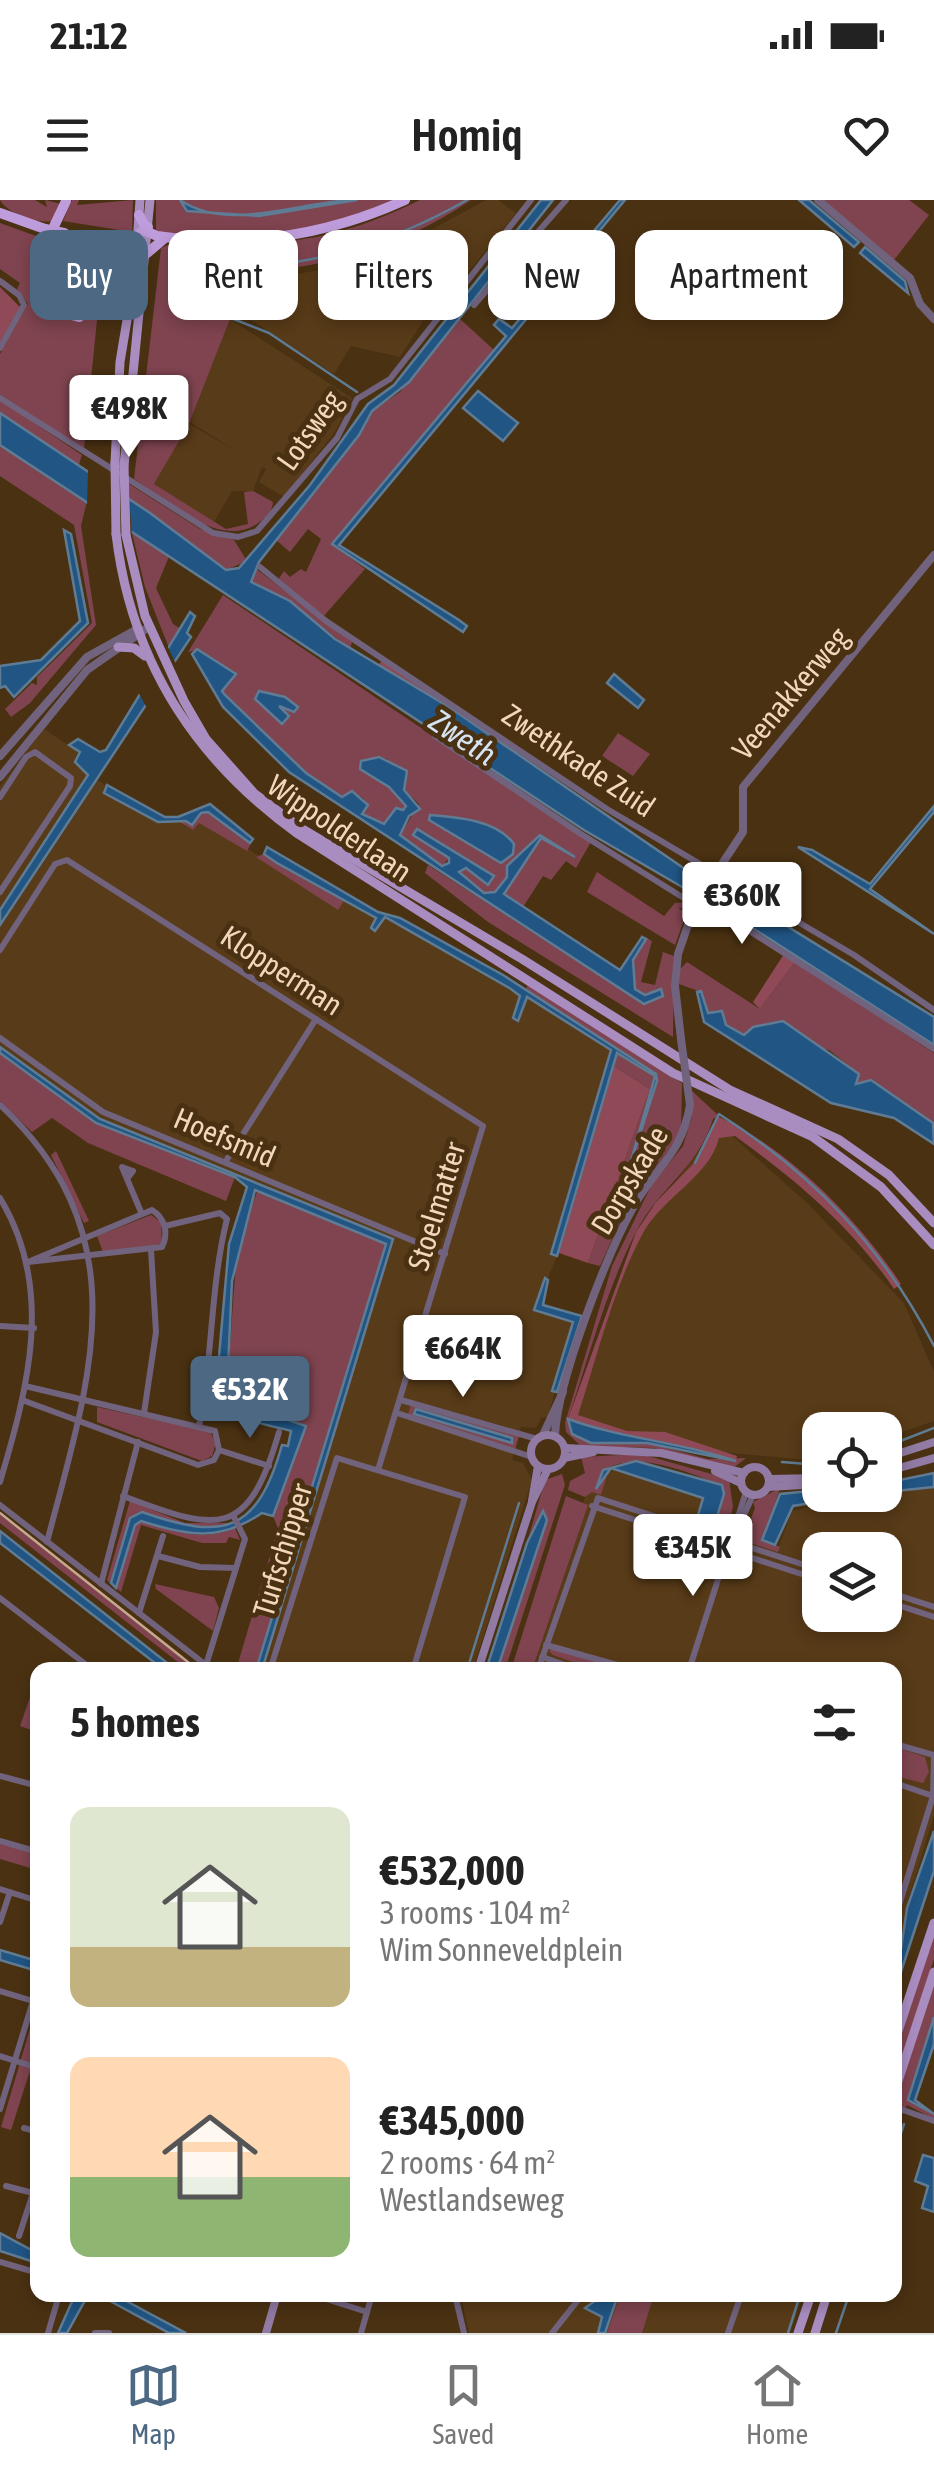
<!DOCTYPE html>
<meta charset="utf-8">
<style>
:root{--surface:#fff;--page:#f2f2f2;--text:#222;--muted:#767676;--line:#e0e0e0;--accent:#4c6883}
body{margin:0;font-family:"Asap Condensed",sans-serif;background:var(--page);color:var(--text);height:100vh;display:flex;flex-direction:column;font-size:38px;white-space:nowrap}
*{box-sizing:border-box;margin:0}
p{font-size:32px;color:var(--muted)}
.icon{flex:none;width:55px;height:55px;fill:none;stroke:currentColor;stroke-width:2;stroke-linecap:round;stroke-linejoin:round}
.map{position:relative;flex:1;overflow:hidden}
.drawer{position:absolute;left:30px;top:1462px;width:872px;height:640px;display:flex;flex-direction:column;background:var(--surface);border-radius:20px;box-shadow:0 5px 15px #0003}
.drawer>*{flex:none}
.banner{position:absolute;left:30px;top:30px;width:875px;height:90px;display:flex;gap:20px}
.buttons{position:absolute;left:802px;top:1212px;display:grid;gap:20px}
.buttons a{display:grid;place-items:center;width:100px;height:100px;border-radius:20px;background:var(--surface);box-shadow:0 5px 15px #0003;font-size:50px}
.price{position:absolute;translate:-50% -85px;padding:0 22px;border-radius:10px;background:#fff;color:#222;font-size:32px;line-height:65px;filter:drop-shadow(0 2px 5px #0008)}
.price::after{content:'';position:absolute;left:50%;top:60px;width:30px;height:22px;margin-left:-15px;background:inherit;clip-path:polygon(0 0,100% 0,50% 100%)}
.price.active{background:var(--accent);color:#fff}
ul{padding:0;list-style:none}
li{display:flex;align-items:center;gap:30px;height:250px;padding:0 40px}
li span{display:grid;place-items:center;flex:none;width:280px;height:200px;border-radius:20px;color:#555}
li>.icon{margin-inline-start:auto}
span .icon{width:120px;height:120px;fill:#fffc;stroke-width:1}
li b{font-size:42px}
h2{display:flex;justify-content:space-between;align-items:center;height:120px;padding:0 40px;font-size:42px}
.pill{padding:0 35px;border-radius:20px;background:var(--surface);box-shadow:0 5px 15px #0003;font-size:35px;line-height:90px}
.pill.active{background:var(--accent);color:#fff}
.status{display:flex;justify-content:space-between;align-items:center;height:70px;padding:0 50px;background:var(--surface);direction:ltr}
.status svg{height:28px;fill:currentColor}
header{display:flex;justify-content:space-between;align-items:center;height:130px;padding:0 40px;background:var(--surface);font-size:45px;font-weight:600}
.tabs{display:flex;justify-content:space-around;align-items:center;height:140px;border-top:2px solid var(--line);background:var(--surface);font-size:28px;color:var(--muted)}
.tabs a{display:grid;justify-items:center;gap:5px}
.tabs .active{color:var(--accent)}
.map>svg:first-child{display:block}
.built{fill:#583b18;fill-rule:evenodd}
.green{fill:#7f444f;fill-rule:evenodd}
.forest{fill:#8f4957}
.water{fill:#205584;stroke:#5f7c94;stroke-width:2.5}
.pier{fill:#4a3112}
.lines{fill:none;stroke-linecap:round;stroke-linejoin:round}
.stream{stroke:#5f7c94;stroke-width:2.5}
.minor{stroke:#71637d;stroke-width:6}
.tertiary{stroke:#71637d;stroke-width:8}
.secondary{stroke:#917ba4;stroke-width:8}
.primary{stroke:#a98dc1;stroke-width:9}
.motorway{stroke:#bf9ddc;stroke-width:10}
.tram{stroke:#c4a98d;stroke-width:2.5}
.tertiary-bridge{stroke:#71637d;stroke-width:8}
.primary-bridge{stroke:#a98dc1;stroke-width:9}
.motorway-bridge{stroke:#bf9ddc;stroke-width:10}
.labels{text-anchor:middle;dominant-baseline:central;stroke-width:10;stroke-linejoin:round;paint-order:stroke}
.street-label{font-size:30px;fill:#f2d7bb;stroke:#4a3112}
.water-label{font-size:32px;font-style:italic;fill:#d5e3f2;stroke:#4a3112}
</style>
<div class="status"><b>21:12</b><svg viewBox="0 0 49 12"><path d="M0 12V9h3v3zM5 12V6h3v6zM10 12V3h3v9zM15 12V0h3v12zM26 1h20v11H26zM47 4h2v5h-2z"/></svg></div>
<header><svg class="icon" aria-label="menu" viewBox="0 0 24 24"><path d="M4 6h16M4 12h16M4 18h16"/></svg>Homiq<svg class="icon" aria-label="heart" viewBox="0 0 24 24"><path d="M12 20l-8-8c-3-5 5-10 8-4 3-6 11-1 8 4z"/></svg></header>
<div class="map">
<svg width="934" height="2133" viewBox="0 0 934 2133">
<rect width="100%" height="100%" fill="#4a3112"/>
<g class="built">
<polygon points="486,0 498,0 516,13 465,76 458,70 441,93 432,88 417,107 356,62 429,31"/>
<polygon points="344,66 423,121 400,157 351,146 334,174 251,120 216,106 218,80 261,80"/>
<polygon points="230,119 352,198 335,232 284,297 259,282 266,269 262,267 253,291 232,291 214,322 154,284 189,224 236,251 190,222"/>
<polygon points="44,529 97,564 0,710 0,586"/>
<polygon points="96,579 147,613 166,618 196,614 265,660 333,690 371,713 401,721 611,850 552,1054 557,1056 535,1110 573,1122 548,1217 541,1218 536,1228 521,1227 512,1260 523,1263 532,1280 473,1470 262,1470 393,1039 100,919 0,847 0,725"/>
<polygon points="719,924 808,1004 904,1103 934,1172 934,1221 885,1238 885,1230 820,1230 819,1261 720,1252 570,1220 638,1031"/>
<path d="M612,1270L705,1297L712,1326L779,1346L792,1311L934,1284V1615L908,1701L895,1776V1470H528L586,1294ZM820,1350H885V1415H820Z"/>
<polygon points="461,2095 803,2095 790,2133 469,2133"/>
</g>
<g class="green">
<path d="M0,0H35L47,7L45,0L61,4L54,21C38,24 8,14 0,0Z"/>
<polygon points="72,0 79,0 77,5 133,0 132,32 63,21"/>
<polygon points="156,0 400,0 325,28 242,39 156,32"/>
<path d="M420,0H471C394,53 303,74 211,73L209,113L230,119L189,224L154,284L226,329L248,324L244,292L253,291L273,302C272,311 269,314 261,321C221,353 168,300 134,279L161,48L173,43C273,46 326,46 420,0Z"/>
<polygon points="823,0 909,0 929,15 894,60"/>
<polygon points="0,23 47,40 33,78 41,104 69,119 98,110 84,249 0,195 0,154 28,104 17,89 20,83 0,69"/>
<path d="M54,42L78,48L100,66L99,96C85,114 65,116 47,100L41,85Z"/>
<polygon points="459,118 494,150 332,344 365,369 323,417 278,380 284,371 290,377 301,369 306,372 321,339 308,329 290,352 276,340 359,235 372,211 400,192"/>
<polygon points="0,200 82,255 78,268 0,213"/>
<polygon points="0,245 87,301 81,326 96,425 30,503 11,517 5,509 32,483 37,485 37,477 92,423 74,325 0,276"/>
<polygon points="129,284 200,329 234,340 247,361 226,370 130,303"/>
<polygon points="131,329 170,354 156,388 173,424 181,429 169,448 145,387"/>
<polygon points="255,368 352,442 350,449 290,401 251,382"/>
<path d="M223,395L591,642L576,668L566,661L551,680L543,676L523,707L504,694L543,635L507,666V678L495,693H485L459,672L465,667L494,677L414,636L449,658L442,666L400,635L419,604L404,590L387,559L380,557L360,569L389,587L406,606L403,610L396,609L382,625L362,614L364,599L352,591L342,597L306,573L225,495L222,491L236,474L197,450L188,452ZM455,617L465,624L474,621L493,628L492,658L429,620Z"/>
<polygon points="618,533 650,554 633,576 602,556"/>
<polygon points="208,612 251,643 247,651 199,623 193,630 180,622"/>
<polygon points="264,654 345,699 338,710 256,657"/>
<polygon points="428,665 644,804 663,796 657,790 644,795 635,789 633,760 646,740 640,734 652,741 641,782 655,785 663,752 674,756 673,837 488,722 425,673"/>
<polygon points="597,672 664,716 675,703 686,702 688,707 679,708 686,714 675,745 587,692"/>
<polygon points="687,762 760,809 795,762 934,853 934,925 871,880 862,886 856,884 858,873 829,850 745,836 726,825 717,810 708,814 701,792 679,784 680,769"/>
<polygon points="528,785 682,883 681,932 625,1011 600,1066 588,1063 650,889 614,866 618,852 655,876 651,894 657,875 525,790"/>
<polygon points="0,853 96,923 235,977 226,1001 88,943 52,918 32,932 0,901"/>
<path d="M692,891L719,916L713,919C697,970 659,987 636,1032C606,1090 589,1157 568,1219L591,1243H647L708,1259L746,1258L732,1269L654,1248L581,1246L566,1232L565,1223L612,1066L652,984L683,946L692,917Z"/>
<polygon points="56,951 89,1021 84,1023 51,955"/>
<polygon points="258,989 386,1044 256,1470 236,1470 278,1328 273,1316 305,1226 230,1201 227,1188 237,1047"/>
<polygon points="151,1015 161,1022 162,1044 103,1052 97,1036"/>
<polygon points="411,1205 519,1236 515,1250 408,1214"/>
<polygon points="97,1207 210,1232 216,1243 212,1256 202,1261 97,1222"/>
<path d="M641,1254L729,1279L733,1307L728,1327L716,1332L695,1325L697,1319L713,1323L724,1294L722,1285C686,1272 639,1250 603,1270L598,1289L608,1272L601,1295L592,1292L585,1297L568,1290L570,1281L585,1273L581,1257Z"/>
<polygon points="562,1274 565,1285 505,1470 497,1470 547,1320 543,1312 527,1343 545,1280"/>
<polygon points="780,1288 763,1340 780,1347 778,1352 750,1343 745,1334 755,1308 753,1302"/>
<polygon points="566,1296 588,1305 532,1470 511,1470"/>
<path d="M130,1301L185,1323H232C193,1342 160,1305 130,1318L110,1383L107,1380Z"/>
<polygon points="0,1312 199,1470 188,1470 0,1323"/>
<path d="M141,1321C173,1331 202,1342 235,1328L240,1340L229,1337L226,1343H202L141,1325L121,1392L116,1388L135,1325Z"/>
<polygon points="155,1384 214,1397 219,1408 213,1431 156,1389"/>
<polygon points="556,1445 641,1470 595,1470 553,1455 549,1451"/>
<polygon points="30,1497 37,1503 37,1532 20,1526"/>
<polygon points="895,1547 925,1557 929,1572 923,1583 895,1576"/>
<polygon points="0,1643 37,1654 37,1670 0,1659"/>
<polygon points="934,1733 934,1759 895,1877 895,1851"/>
<polygon points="934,1786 934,1817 908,1900 934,1914 934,1919 907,1905 895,1928 895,1902"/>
<polygon points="37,1805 37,1849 11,1930 1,1927"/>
<polygon points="620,2095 654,2095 642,2133 607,2133"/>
</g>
<g class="forest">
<polygon points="0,87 20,107 0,142"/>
<polygon points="382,461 520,550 516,555 449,507 377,466"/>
<polygon points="784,754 795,762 760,809 753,802"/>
<polygon points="614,866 650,889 588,1063 559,1053"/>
<path d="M717,916C789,949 857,1018 901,1084L894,1089C851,1026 796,980 735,936L719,938C710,976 662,998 643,1033C613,1089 598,1154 578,1215L627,1231L665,1232L737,1256L736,1261C681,1242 623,1239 568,1219L636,1032L656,1002L693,964Z"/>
</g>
<g class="water">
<path d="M180,0C230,34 301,0 357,0L259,16L187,11Z"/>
<polygon points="541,0 553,0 409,182 372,211 359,235 259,362 251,382 290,401 335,439 449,507 701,680 714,681 934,817 934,845 751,727 584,630 0,245 0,213 150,313 226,370 239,368 310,285 368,204 394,185"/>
<polygon points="620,0 625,0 339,345 459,420 467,426 463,432 332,344 506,136 494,125 499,119 512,128"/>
<polygon points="799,0 809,0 859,42 854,47"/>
<polygon points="865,47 905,81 908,93 860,53"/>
<polygon points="59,75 80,82 83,91 79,97 60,95 53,79"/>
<polygon points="478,191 518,223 503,241 463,208"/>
<polygon points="64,330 71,334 88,423 14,497 5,486 0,488 0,466 41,460 80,421"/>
<polygon points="190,412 195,416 187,433 191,437 0,725 0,710 88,575 75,562 80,552 69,545 78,539 100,552 106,550"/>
<polygon points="197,449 236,474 222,491 225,495 306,573 342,597 352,591 368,605 362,614 384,624 396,608 403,610 406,606 389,587 360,569 361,561 379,557 407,571 404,590 420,609 409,616 400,635 442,666 449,663 449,658 413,635 417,629 494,676 488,685 466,668 459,672 484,693 495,692 507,677 507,666 540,635 575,657 541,638 504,694 620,770 642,737 646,739 633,760 635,789 645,795 661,789 663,796 644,804 289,572 223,507 192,454"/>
<polygon points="614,474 644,500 638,508 607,483"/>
<polygon points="259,491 285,497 298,507 294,512 279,506 289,516 282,524 255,499"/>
<polygon points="107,585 165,617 178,617 210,604 253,639 250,643 208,612 201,613 192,625 186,621 158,622 104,593"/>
<polygon points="934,606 934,612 870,689 934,734 798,647 812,650 870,684"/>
<path d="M430,615C457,617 497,620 514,644L513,654L501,663L429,620Z"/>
<polygon points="267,647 378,712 400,718 503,775 656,874 657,881 629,968 655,876 617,853 557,1056 551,1054 611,850 527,797 518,821 513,818 520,796 511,789 385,717 375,731 371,728 376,718 277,663 264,654"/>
<polygon points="701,791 708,813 722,811 726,825 744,835 753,827 783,821 859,874 856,884 871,880 933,923 934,944 894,918 831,903 704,822 697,792"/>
<path d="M0,847L100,919L393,1039L262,1470H256L386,1044L255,990L232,1081L227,1188L231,1201L306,1226L273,1316L262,1313C219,1342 188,1336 141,1321L135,1325L116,1388L111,1383L130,1318L142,1312C224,1341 257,1333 282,1245L288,1246L291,1231C263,1223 225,1221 216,1190L229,1044L247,987L235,977L96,923L0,853Z"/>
<polygon points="545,1078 548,1080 543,1105 582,1116 557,1192 552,1191 573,1122 534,1110"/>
<polygon points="416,1209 512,1238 512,1243 414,1214"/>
<path d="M568,1219C623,1239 681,1242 736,1261L647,1243H591L572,1234Z"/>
<polygon points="636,1261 722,1285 724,1294 715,1323 697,1319 703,1298 611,1268 596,1289 603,1270"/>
<polygon points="934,1273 934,1287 885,1292 885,1283"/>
<polygon points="820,1290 820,1295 860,1295 793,1306 775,1345 762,1340 780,1294"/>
<polygon points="543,1311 547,1320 497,1470 486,1470 527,1343"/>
<polygon points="0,1331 176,1470 164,1470 0,1343"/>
<polygon points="934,1631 934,1671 895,1790 907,1708"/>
<polygon points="0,1750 37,1761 37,1771 0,1760"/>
<polygon points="934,1817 934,1844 915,1900 934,1914 908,1900"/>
<polygon points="923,1955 934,1958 934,2012 922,2008 928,1986 915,1981"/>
<polygon points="0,2033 37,2053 37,2063 0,2051"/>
<polygon points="75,2095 88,2095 67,2133 58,2133"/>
<polygon points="99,2095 115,2095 186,2133 169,2133"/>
<polygon points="603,2095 618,2095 605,2133 598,2133 602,2117 585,2108"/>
</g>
<g class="pier">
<polygon points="88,268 129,296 132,336 87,307"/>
<polygon points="166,443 176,464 148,510 137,490 147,474 149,477"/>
</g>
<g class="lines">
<g class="stream">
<path d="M357,192L269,133L213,111L212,71C311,65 381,49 467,0"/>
<path d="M695,963L719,914C813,974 883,1047 934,1146"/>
<polyline points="885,1247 934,1228"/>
<polyline points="782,1262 820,1265"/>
<polyline points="467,1470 519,1303"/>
<polyline points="895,1952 904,1924"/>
<polyline points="788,2133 800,2095"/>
<polyline points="836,2133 849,2095"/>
</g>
<g class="minor">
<polyline points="0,81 19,95 24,105 0,148"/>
<polyline points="474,105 566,0"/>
<polyline points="0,198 213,333 238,337 257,331 337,238 357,199 390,179 531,0"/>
<polyline points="260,367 326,421 607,609 854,755 934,810"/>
<polyline points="435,536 581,634 695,705 737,723 934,849"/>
<polyline points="0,597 26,557 35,552 71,578 70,586 0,692"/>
<polyline points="0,750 55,664 67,660 483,926 378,1270"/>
<polyline points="0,838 103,912 445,1054"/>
<path d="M0,905C142,1037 89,1181 47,1342"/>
<polyline points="226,961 316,819"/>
<polyline points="127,979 133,971 122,967 141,1012"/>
<path d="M0,998C55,1089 28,1187 0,1282"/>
<path d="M152,1010C165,1018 169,1033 162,1047L28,1062Z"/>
<path d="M165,1026L220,1013L227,1019C210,1087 213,1158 199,1226"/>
<polyline points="0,1126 34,1128"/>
<polyline points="22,1200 198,1265 214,1260 219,1250 215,1231 25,1186"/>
<polyline points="401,1200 537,1239"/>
<polyline points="144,1213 156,1132 151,1050"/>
<polyline points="397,1213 532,1257"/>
<polyline points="219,1250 269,1266"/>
<path d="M123,1296C218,1332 248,1340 279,1232"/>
<polyline points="0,1305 206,1465 245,1339 233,1315"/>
<polyline points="592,1306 820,1380"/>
<polyline points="733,1339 753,1295"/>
<polyline points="158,1356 200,1367 236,1368"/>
<polyline points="101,1384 138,1242"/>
<polyline points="885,1391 934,1407"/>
<polyline points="0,1398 93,1470"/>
<polyline points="885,1401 934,1417"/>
<polyline points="139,1413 163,1336"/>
<polyline points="546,1445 635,1470"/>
<polyline points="542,1457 580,1470"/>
<polyline points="270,1470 337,1258 465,1297 413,1470"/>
<polyline points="538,1470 598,1298 820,1370"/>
<polyline points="689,1470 746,1292"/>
<polyline points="895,1544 934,1555"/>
<polyline points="0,1576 38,1586"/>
<polyline points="895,1583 933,1596"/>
<polyline points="0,1641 38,1652"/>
<polyline points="0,1689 38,1701"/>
<polyline points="895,1718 933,1596 934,1555"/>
<polyline points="0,1722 10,1692"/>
<polyline points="0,1791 33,1801 0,1909"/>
<polyline points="0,1856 38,1868"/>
<polyline points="903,1910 934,1921"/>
<polyline points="24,1928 38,1932"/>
<polyline points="6,1986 33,1993"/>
<polyline points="19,2036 38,1978"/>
<polyline points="0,2062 38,2073"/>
<polyline points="206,2095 215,2098"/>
<polyline points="455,2095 464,2133"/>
<polyline points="317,2096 367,2112"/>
<polyline points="48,2133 59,2095"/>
<polyline points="95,2133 109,2133"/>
<polyline points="361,2133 372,2095"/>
<polyline points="552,2133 582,2095"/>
<polyline points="728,2133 741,2095"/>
</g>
<g class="tertiary">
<polyline points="818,0 910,78 920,104 934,119"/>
<polyline points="0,556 87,457 139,428"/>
<polyline points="0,577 87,470 149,427"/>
<polyline points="681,839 675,786 678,754 695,705 743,632 743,587 934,355"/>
<polyline points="543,1235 563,1192"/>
<path d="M555,1236C557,1182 607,1053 635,1004C657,965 682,954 690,905"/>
</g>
<g class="secondary">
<circle cx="548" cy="1252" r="17"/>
<polyline points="565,1248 661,1253 744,1273"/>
<polyline points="564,1258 593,1252"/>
<polyline points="885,1258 934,1242"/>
<circle cx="755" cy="1281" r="14"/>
<polyline points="715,1271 741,1283"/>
<polyline points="885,1272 934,1258"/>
<polyline points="769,1279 820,1278"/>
<polyline points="768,1287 820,1284"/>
<polyline points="532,1301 538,1266"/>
<polyline points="478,1470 532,1302 548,1269"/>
<polyline points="266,2133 277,2095"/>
</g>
<g class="primary">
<polyline points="115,263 120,162 135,72 140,0"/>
<polyline points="124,266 150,0"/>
<path d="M116,334C131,461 195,560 298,634L673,873L813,937L881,987L934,1045"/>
<polyline points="126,335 145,416 184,501 206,539 254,593 301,628 522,759 730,890 838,939 889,975 934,1023"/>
<polyline points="118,447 134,448 145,456"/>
<polyline points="895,1840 934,1723"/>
<polyline points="895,1890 934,1772"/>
<polyline points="798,2133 811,2095"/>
<polyline points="815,2133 827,2095"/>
</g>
<g class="motorway">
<polyline points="0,13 45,29"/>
<path d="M139,15L148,32L157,36C243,48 326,36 405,0"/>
<path d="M64,33L98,53L109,78L103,101L79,117L50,109C21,80 52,33 66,1"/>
<polyline points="73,35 107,42 122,56 126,108"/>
<polyline points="99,39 136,36 148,27"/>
<polyline points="146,54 165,38"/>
</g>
<polyline class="tram" points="0,1313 198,1470"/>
<polyline class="tertiary-bridge" points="681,839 690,905"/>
<g class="primary-bridge">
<polyline points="115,263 116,334"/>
<polyline points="124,266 126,335"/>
</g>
<polyline class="motorway-bridge" points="45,29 64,33"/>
</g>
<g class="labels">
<g class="street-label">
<text transform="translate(309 230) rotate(-55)">Lotsweg</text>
<text transform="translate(790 493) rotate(-50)">Veenakkerweg</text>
<text transform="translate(579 560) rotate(34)">Zwethkade Zuid</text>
<text transform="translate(340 628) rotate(34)">Wippolderlaan</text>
<text transform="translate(282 770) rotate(33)">Klopperman</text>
<text transform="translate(225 937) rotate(23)">Hoefsmid</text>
<text transform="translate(629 980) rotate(-59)">Dorpskade</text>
<text transform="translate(436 1006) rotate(-73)">Stoelmatter</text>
<text transform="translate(282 1350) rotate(-73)">Turfschipper</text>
</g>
<g class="water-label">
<text transform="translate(463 537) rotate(34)">Zweth</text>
</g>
</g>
</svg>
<div class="buttons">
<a><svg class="icon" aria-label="locate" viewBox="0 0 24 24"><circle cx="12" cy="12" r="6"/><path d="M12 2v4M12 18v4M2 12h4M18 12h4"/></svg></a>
<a><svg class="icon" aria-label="layers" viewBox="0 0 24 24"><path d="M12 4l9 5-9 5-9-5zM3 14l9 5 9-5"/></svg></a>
</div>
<b class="price" style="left:129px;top:260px">€498K</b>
<b class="price" style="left:742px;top:747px">€360K</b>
<b class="price" style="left:463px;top:1200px">€664K</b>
<b class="price active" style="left:250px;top:1241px">€532K</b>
<b class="price" style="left:693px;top:1399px">€345K</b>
<div class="banner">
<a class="pill active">Buy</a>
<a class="pill">Rent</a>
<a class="pill">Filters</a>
<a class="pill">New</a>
<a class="pill">Apartment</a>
</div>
<section class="drawer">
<h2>5 homes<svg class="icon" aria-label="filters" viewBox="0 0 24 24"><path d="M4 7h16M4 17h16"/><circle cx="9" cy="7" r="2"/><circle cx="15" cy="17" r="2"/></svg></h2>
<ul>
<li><span style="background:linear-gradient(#dfe7d0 70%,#c2b280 0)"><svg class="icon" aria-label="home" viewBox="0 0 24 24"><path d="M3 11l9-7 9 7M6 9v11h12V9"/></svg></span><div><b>€532,000</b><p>3 rooms · 104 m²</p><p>Wim Sonneveldplein</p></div></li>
<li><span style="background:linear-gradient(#ffd9b3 60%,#8fb573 0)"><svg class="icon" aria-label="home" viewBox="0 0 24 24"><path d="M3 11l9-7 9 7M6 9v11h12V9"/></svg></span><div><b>€345,000</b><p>2 rooms · 64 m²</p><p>Westlandseweg</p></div></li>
</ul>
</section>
</div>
<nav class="tabs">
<a class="active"><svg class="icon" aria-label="map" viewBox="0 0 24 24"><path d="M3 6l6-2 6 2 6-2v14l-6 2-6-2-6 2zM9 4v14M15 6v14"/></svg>Map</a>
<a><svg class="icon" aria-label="saved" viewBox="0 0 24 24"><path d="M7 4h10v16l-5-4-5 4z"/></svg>Saved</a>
<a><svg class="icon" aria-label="home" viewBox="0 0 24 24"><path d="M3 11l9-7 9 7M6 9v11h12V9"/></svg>Home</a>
</nav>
